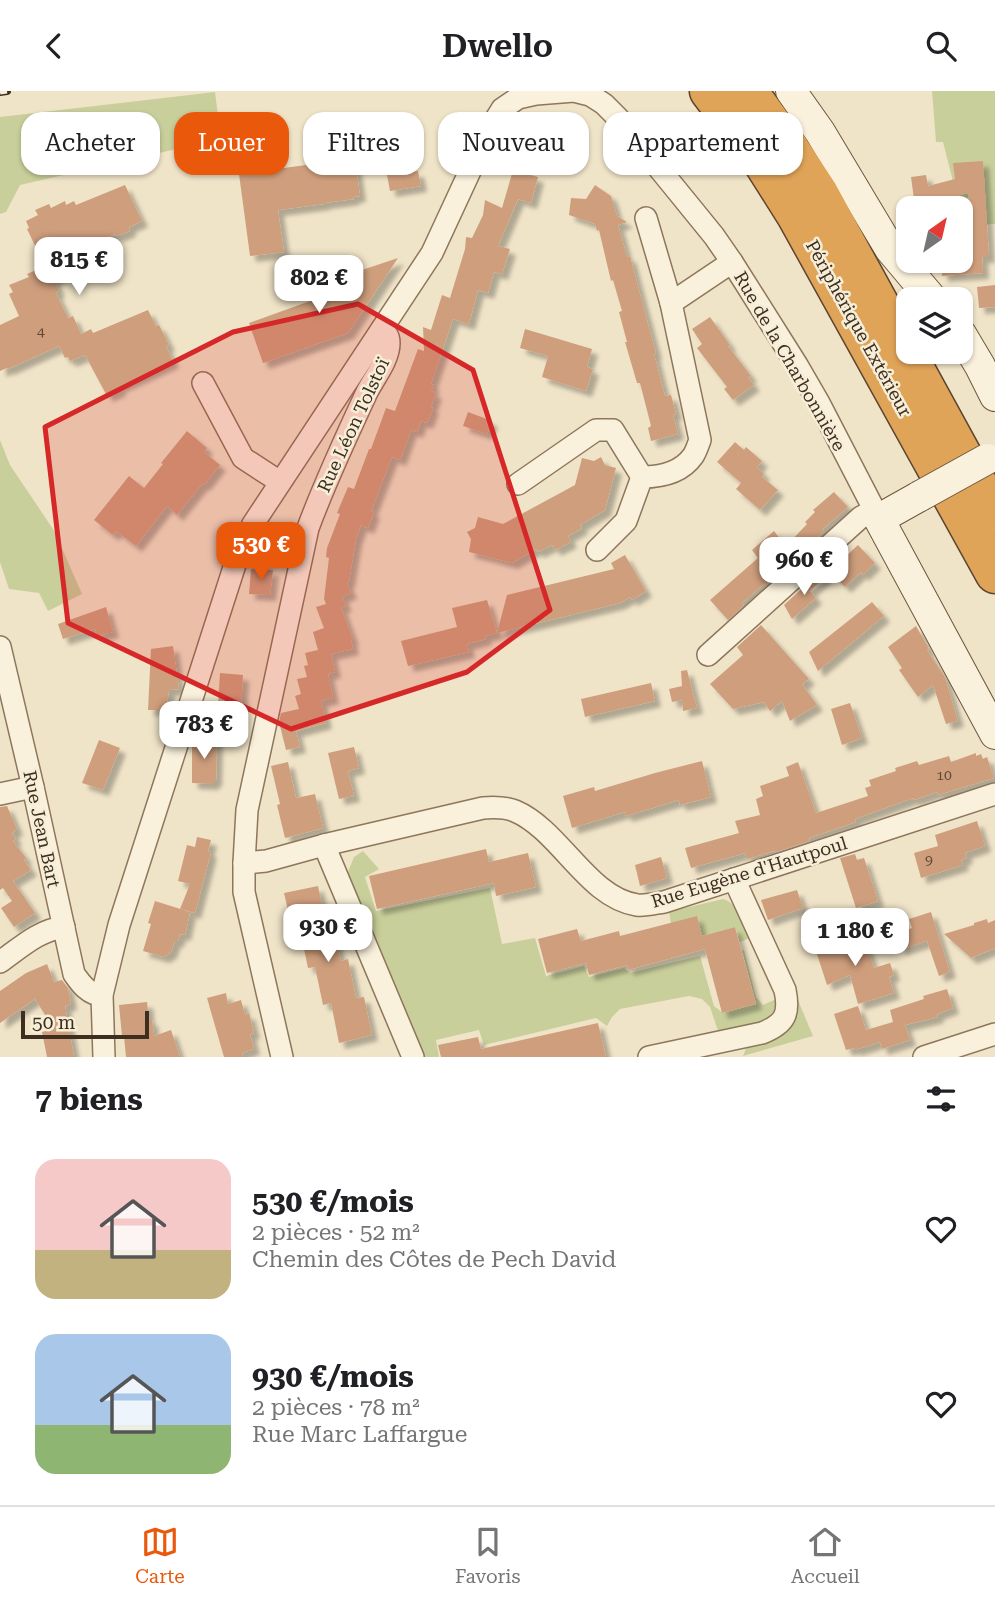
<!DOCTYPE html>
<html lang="fr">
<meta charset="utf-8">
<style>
:root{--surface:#fff;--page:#f6f6f6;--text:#202124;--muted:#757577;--line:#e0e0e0;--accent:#ea580c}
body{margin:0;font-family:"Roboto Serif",serif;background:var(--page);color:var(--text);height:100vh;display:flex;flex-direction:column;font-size:26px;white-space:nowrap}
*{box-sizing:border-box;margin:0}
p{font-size:23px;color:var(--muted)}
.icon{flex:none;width:38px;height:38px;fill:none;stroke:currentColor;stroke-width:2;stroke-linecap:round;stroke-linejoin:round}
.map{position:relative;height:966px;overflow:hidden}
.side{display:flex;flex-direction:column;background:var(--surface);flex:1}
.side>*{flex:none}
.hud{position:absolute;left:21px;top:21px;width:954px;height:63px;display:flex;gap:14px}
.needle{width:46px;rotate:34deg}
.tools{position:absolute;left:896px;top:105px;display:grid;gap:14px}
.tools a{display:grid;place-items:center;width:77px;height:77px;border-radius:14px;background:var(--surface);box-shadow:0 2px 5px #0004;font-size:35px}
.scale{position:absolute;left:21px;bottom:18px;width:128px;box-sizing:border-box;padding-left:7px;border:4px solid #3d2e20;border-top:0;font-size:19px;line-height:24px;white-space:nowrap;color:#3d2e20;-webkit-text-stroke:5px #f7eed8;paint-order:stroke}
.price{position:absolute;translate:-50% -60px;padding:0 16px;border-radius:14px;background:#fff;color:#222;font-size:23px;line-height:46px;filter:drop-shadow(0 2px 4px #0008)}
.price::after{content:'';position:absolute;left:50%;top:42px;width:21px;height:16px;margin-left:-10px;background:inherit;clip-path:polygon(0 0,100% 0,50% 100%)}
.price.active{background:var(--accent);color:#fff}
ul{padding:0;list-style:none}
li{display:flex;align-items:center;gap:21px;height:175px;padding:0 35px}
li span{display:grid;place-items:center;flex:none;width:196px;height:140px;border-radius:21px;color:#555}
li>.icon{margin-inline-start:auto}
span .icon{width:84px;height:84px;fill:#fffc;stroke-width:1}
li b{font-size:30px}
h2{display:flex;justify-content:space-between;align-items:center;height:84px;padding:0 35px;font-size:30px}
.pill{padding:0 24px;border-radius:21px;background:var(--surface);box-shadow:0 2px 5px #0004;font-size:24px;line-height:63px}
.pill.active{background:var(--accent);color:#fff}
header{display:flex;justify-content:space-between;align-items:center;height:91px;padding:0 35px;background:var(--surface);font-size:32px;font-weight:600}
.menu{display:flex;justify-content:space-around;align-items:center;height:98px;border-top:2px solid var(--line);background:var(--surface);font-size:19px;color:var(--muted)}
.menu a{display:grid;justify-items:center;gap:4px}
.menu .active{color:var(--accent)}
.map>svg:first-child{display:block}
.green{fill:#c9cf9b}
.building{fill:#cf9f7d;filter:url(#shadow)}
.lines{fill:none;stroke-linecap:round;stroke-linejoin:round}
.street-casing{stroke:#8d765c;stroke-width:24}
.secondary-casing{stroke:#6f573f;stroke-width:32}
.highway-casing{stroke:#5b4430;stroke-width:41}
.street{stroke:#faf1dc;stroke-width:21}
.secondary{stroke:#faf1dc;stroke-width:30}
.highway{stroke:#e0a458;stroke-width:38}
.rail-casing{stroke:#3d2e20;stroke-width:8}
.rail{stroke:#f7eed8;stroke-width:5;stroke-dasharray:16;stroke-linecap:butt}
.secondary-bridge-casing{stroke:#6f573f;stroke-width:32;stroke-linecap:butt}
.secondary-bridge{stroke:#faf1dc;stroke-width:30}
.marked{fill:#d62828;fill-opacity:0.2;stroke:#d62828;stroke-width:5;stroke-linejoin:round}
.labels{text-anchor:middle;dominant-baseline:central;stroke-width:5;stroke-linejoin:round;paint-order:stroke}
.number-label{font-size:14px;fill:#624a37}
.street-label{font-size:18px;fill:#3d2e20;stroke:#f7eed8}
</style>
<header><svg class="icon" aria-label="back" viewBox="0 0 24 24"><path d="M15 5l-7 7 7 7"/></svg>Dwello<svg class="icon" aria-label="search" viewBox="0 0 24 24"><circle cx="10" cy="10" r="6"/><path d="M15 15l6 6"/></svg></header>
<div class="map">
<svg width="995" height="966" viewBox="0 0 995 966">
<defs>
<filter id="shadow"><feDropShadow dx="6" dy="6" stdDeviation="2" flood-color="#0004"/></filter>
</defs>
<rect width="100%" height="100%" fill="#f0e4c8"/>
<g class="green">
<polygon points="932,0 995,0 995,133 969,134 963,130 943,51 936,51"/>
<polygon points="215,1 221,49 207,51 20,94 6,121 0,123 0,26"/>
<polygon points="0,349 10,374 55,441 82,503 48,520 39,502 9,498 0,471"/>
<path d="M363,760L379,778L365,786L376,820L490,797L502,853L535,847L546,885L584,875L589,886L624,877L630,882L700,865L714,915L723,922L756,913L742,859H744L756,906L763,914L774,909L778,913C769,936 739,936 718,940L710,916L702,908L689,905L620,918L612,926L607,935L596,927L484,954L479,939L436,949L439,966H424L411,943L365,822L347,783L354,766Z"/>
<path d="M723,808C739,812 744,834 750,847L740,851L735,836L702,845L671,832L669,821Z"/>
<polygon points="795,902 813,945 743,965 748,952"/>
</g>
<g class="building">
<polygon points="355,70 360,105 353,106 354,108 324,112 324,113 278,119 284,161 250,165 239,83 321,72 321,74"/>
<polygon points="983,70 989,166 982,166 983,182 942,185 941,170 964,170 963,156 971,155 968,102 933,111 934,117 918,117 917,116 915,116 911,86 926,84 928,95 955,88 953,72"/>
<polygon points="513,79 538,86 531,112 518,108 498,155 510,158 502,183 494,181 488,202 478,199 469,233 453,228 431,293 434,294 431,300 436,302 431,316 433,317 427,332 421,330 417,341 411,339 400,369 392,366 371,420 374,421 368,437 361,434 356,448 349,490 347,492 351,502 342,506 346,515 341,516 353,549 351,549 353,558 331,563 335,581 328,583 333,607 321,610 326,632 296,640 300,656 286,659 279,631 281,622 299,618 295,605 301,603 297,588 307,586 304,575 308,574 305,562 318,559 313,541 324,537 316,516 326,513 324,508 329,467 326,466 327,457 340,423 337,422 348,396 354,398 369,358 371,358 386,317 395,320 418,258 424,260 423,236 431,239 442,204 450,207 465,158 466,146 472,147 483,124 485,109 502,117"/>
<polygon points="418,80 421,95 390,100 387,84"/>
<polygon points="125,94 142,130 129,136 130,140 116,145 115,143 82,159 83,162 74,166 78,173 73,176 74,179 54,188 59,200 56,202 68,227 73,225 81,243 91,238 93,242 148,219 156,235 159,234 169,254 166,255 173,271 119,296 120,299 107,305 85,264 70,270 68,266 65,267 59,255 8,278 7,277 0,280 0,234 19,225 9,203 13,201 9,194 29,186 27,183 45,175 27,138 29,137 26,130 38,124 35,119 49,113 51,117 65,110 66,114 74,110 76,114"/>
<polygon points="595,94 611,105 617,125 627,131 618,134 627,166 630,165 636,188 656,263 654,263 665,305 671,304 676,323 673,324 678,343 651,350 648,337 651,335 640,292 637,292 625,251 627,251 619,221 622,220 613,189 611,190 599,139 597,140 595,133 569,124 571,107 586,108"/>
<polygon points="398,167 348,242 263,272 249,232 324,205 340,183 344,185"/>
<polygon points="995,194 995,216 979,217 977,196"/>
<polygon points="710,226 730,254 728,255 751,285 748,287 754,294 733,309 724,298 727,296 697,257 702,253 692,238"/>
<polygon points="525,238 592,258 587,276 593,278 586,300 542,286 548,265 520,257"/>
<polygon points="468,321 492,330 487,343 463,335"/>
<polygon points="187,340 207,357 204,361 220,374 204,394 202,393 177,424 167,415 136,455 116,440 113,444 94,429 129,385 144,397 163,373 161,372"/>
<polygon points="735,351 744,359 746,356 762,370 757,376 764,383 762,386 778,399 760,419 736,398 741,392 717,371"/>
<polygon points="601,366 605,374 616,377 605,419 580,434 582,437 568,445 571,451 555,459 552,454 538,461 536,458 512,472 469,461 471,448 467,441 475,437 478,426 503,433 575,394 582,367 594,370"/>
<polygon points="834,401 848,416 823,438 824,440 807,457 765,495 764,493 742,512 744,514 728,529 710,509 758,467 752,459 774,440 780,448 783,446 788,453 807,433 805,431 815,421 813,419"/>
<polygon points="858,454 875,472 863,484 861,481 845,496 830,480"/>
<polygon points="625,464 646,500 632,509 630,506 620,512 497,542 507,504 614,478 611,472"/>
<polygon points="251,478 273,479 270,504 249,503"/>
<polygon points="822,479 826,486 810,500 816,507 792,528 784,514"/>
<polygon points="487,509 497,542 485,545 486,548 467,553 469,561 408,575 401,550 457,536 452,517"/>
<polygon points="872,511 884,525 818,580 809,561"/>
<polygon points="106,516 113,541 97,545 95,538 63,548 58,533"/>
<polygon points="761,534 809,588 802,593 817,614 790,630 782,610 770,620 764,611 733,618 710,593 743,564 737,556"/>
<polygon points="916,535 929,558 927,559 945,586 958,630 946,633 933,594 918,606 899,579 902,577 888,556"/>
<polygon points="173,555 179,598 169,599 166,619 148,619 151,558"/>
<polygon points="687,579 697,617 683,620 682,609 672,611 669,598 682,595 681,580"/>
<polygon points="220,582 243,584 241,614 218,613"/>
<polygon points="651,592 655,610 585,626 581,608"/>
<polygon points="850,612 862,647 842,654 831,618"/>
<polygon points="217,646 216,690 213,690 213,693 192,692 192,650 202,650 202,647"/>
<polygon points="99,649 120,657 103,699 82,692"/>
<polygon points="354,656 359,677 348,680 354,705 339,708 328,662"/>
<polygon points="976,662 976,665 981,663 983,668 987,666 994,687 938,704 937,701 914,709 913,707 855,728 856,731 809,747 810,750 776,761 774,760 747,768 745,762 691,777 685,757 739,742 735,730 760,724 756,708 763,705 760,695 789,685 786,676 798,671 816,722 868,705 865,697 871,695 869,689 896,680 895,677 917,670 919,674 949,665 951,671"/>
<polygon points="702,670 711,706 680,714 679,709 626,725 625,721 572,737 563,705 594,696 595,700 655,682"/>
<polygon points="288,671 296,707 315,703 323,737 285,747 277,714 280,713 271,675"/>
<polygon points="7,715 17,738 12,742 16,748 13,750 26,767 24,769 31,779 13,790 35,822 14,836 1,817 12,810 3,797 0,799 0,716"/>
<polygon points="977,730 985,755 965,762 967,767 961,769 963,774 921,787 914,762 938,755 935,744"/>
<polygon points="197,746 211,749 208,760 211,761 195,822 180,818 190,793 178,790 187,754 195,756"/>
<polygon points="486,758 489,771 528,762 536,796 496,805 494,792 377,818 369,785"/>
<polygon points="855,763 857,769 864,767 878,810 856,817 840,767"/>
<polygon points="661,766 667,787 640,795 635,774"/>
<polygon points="318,795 326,833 332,832 341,870 348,868 356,907 364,906 372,944 339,952 331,912 323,914 315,876 308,877 300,839 293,841 284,802"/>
<polygon points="797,799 803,817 768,829 761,809"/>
<polygon points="155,810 190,821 185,844 180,843 178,850 175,850 171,861 164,866 143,860 151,833 148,832"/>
<polygon points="931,821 950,881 939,885 927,850 900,859 895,843 912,837 909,828"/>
<polygon points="697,825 702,845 735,836 756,913 722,922 705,858 628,879 627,874 589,884 586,872 547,882 538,848 577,838 581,850 619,840 620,845"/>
<polygon points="987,828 988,832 995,829 995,857 971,867 944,843 974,834 974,832"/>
<polygon points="858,842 859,845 863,844 874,877 890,872 894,884 889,886 894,902 858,913 850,884 827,894 815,857"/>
<polygon points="47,873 54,891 62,889 68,897 71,913 65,915 74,966 47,966 42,941 54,938 35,908 0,932 0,900 26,882"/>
<polygon points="947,898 953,917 937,923 938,926 905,934 910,949 882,958 880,951 855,959 854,957 846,959 834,923 858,915 866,939 893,931 890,919 924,908 923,905"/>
<polygon points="226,902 228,913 241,909 245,924 249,922 254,942 250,943 254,958 242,962 243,966 224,966 207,907"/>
<polygon points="147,911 149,929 152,929 154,945 171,939 180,966 126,966 124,945 122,945 119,914"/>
<polygon points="598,932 606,966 441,966 438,954 478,946 481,958"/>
</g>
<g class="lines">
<g class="street-casing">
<g id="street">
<polyline points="646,127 671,212"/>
<polyline points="203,292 243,367 280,391"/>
<path d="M518,393L596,339H613L642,386C660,386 681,382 693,365C696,361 698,354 700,349L671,212L732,171"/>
<polyline points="597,459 626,430 642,386"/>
<path d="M0,556L33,696L74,883C81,893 89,904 102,904"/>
<polyline points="708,564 861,426 874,419"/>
<polyline points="0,703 33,696"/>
<polyline points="324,754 413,966"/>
<path d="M244,772L266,770L324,754L483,717C495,716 505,716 515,720C560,739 588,807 637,814C646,815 656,812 664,811L995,703"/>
<path d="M0,871C20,857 39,839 64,836"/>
<polyline points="104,966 102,904 119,834 239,461 253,433 432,162 489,39 502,18 518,7 536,3 574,0 590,4 604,13 618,27 714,145 732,171 797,274 819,312 879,428"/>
<path d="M282,966L244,801V772L247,719L308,437C325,391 346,346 367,301C374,287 389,269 389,252C389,245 386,242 382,238"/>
<path d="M649,966L762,942C785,933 790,923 785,899L734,788"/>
<polyline points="924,966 995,943"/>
</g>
</g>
<g class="secondary-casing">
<g id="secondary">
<polyline points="791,0 820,41 890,158 932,208"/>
<polyline points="961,243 980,275 995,305"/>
<polyline points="920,405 879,428 995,643"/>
</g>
</g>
<g class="highway-casing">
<g id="highway">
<polyline points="709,0 760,67 796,124 995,483"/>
<polyline points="748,0 790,58 818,101 995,424"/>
</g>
</g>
<use href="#street" class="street"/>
<use href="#secondary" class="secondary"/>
<use href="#highway" class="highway"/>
<g class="rail-casing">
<polyline id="rail" points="0,1 7,0"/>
</g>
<use href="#rail" class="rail"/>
<g class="secondary-bridge-casing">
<polyline id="secondary-bridge" points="920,405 987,368"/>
</g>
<use href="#secondary-bridge" class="secondary-bridge"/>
</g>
<path class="marked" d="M358,213L473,279L550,519L467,581L291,638L68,532L45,336L233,241Z"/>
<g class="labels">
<g class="number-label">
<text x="41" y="240">4</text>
<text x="944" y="684">10</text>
<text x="929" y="769">9</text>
</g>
<g class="street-label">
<text transform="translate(859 237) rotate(61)">Périphérique Extérieur</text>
<text transform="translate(790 270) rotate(60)">Rue de la Charbonnière</text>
<text transform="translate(353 334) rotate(-65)">Rue Léon Tolstoï</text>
<text transform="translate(42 738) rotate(78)">Rue Jean Bart</text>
<text transform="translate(749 781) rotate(-17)">Rue Eugène d'Hautpoul</text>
</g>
</g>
</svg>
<div class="tools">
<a><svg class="needle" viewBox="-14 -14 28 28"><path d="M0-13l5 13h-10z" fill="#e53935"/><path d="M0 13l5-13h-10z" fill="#757577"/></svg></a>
<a><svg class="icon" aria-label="layers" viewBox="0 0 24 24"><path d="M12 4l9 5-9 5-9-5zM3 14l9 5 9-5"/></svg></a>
</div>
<div class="scale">50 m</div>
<b class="price" style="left:79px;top:206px">815 €</b>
<b class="price" style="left:319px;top:224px">802 €</b>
<b class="price active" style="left:261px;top:491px">530 €</b>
<b class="price" style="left:804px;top:506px">960 €</b>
<b class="price" style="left:204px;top:670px">783 €</b>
<b class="price" style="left:328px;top:873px">930 €</b>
<b class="price" style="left:855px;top:877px">1 180 €</b>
<div class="hud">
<a class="pill">Acheter</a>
<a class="pill active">Louer</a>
<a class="pill">Filtres</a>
<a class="pill">Nouveau</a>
<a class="pill">Appartement</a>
</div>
</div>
<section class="side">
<h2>7 biens<svg class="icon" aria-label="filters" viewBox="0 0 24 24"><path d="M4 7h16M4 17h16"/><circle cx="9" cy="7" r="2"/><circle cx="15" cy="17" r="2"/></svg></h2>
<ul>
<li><span style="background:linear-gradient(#f6c9c9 65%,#c2b280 0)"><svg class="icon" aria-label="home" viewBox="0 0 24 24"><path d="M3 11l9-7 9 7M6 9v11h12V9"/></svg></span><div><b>530 €/mois</b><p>2 pièces · 52 m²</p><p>Chemin des Côtes de Pech David</p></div><svg class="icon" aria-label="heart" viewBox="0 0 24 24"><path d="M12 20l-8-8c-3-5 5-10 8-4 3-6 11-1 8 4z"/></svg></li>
<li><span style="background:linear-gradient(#a9c7e8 65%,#8fb573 0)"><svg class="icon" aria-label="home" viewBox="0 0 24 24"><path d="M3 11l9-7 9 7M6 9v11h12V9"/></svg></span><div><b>930 €/mois</b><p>2 pièces · 78 m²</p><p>Rue Marc Laffargue</p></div><svg class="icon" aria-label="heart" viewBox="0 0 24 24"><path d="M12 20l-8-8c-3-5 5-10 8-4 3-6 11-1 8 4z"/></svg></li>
</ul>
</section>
<nav class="menu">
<a class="active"><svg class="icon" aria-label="map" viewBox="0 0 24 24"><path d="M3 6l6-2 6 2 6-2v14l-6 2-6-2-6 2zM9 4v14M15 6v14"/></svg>Carte</a>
<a><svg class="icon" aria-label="saved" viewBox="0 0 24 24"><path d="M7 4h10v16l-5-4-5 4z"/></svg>Favoris</a>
<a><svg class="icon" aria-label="home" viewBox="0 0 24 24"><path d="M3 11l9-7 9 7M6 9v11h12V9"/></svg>Accueil</a>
</nav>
